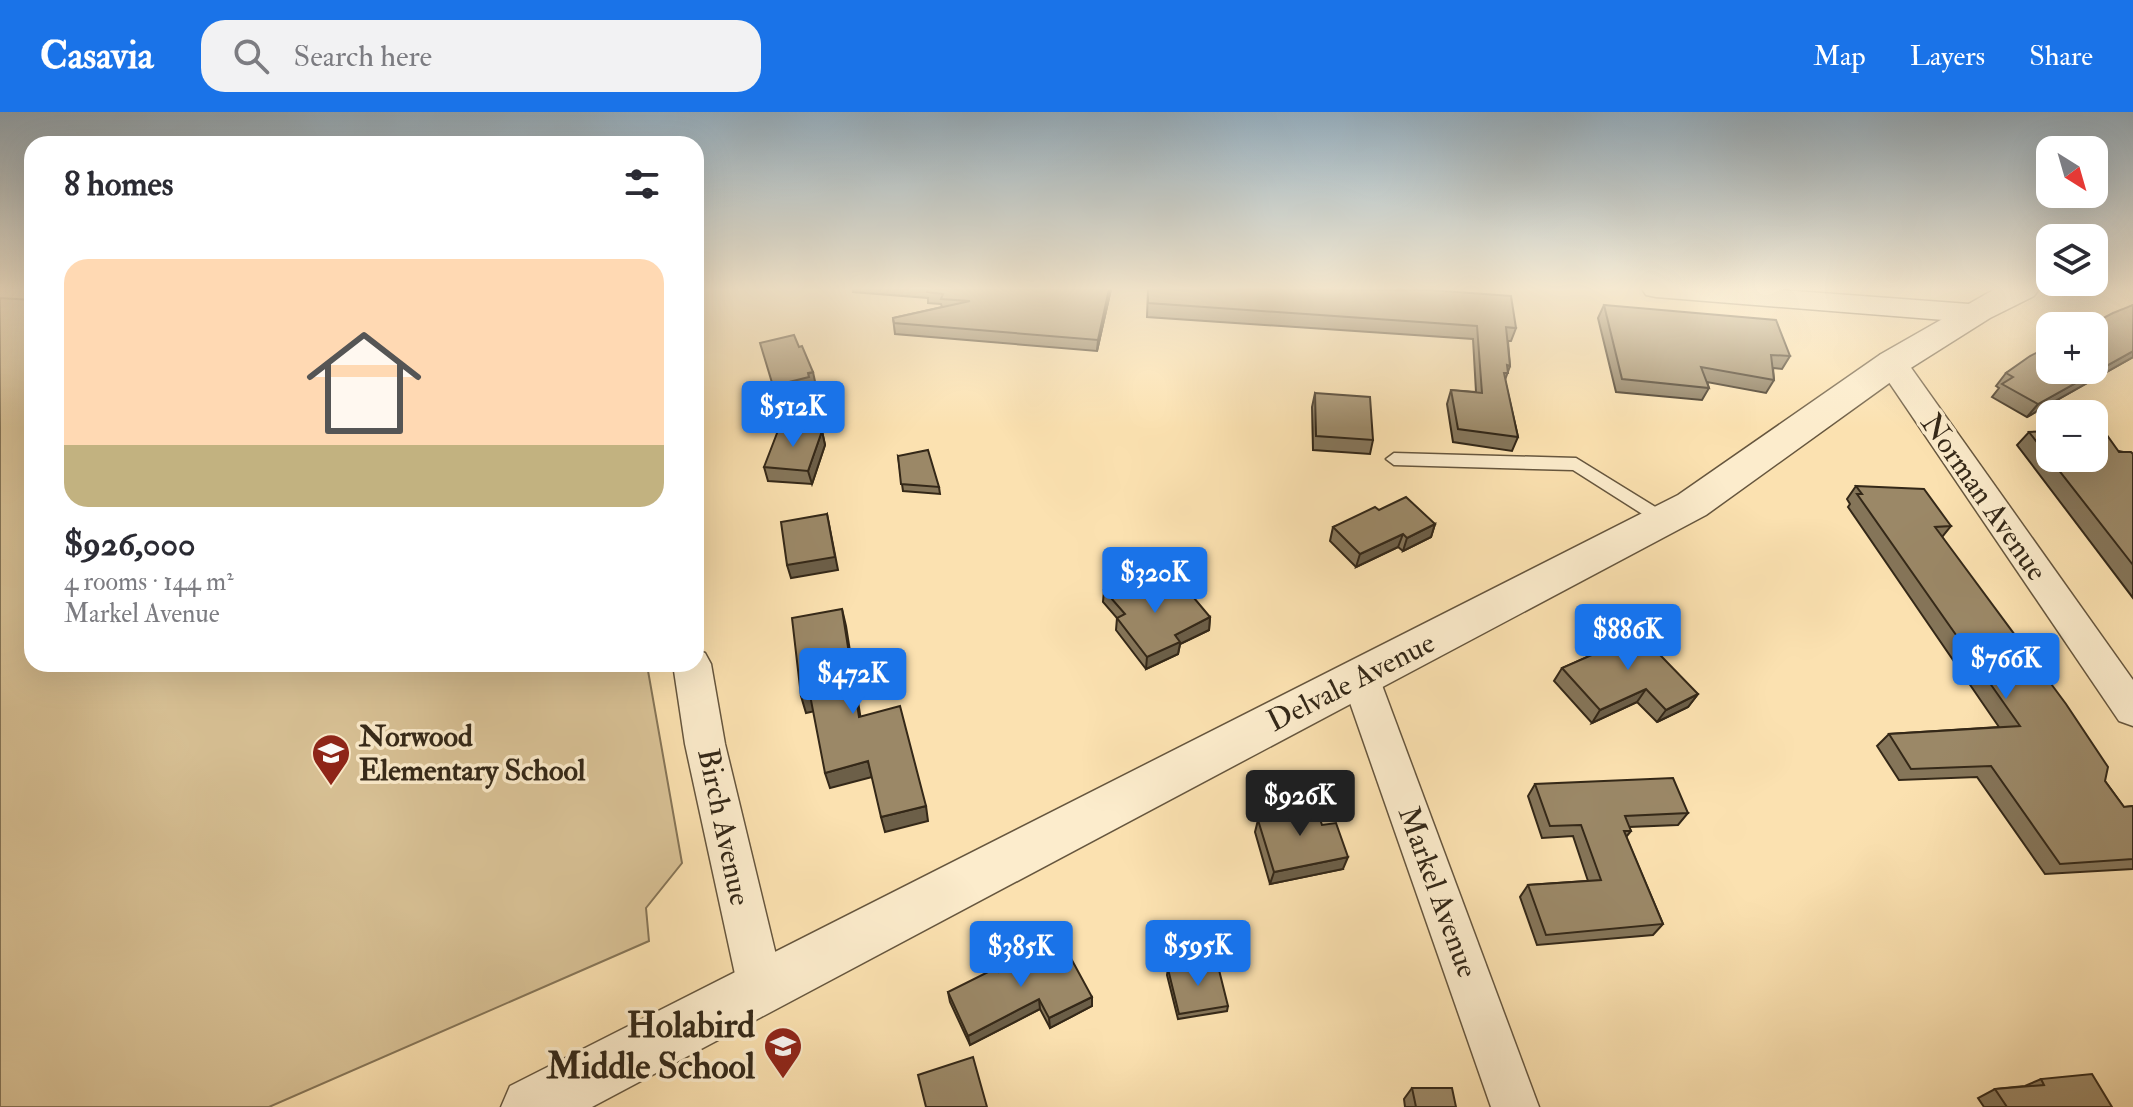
<!DOCTYPE html>
<meta charset="utf-8">
<style>
:root{--surface:#fff;--page:#f2f2f3;--text:#2b2b33;--muted:#7c7c81;--line:#e1e1e2;--accent:#1a73e8}
body{margin:0;font-family:"IM FELL Double Pica",serif;background:var(--page);color:var(--text);height:100vh;display:flex;flex-direction:column;font-size:30px;white-space:nowrap}
*{box-sizing:border-box;margin:0}
p{font-size:26px;color:var(--muted)}
.icon{flex:none;width:44px;height:44px;fill:none;stroke:currentColor;stroke-width:2;stroke-linecap:round;stroke-linejoin:round}
.map{position:relative;flex:1;overflow:hidden}
.details{position:absolute;left:24px;top:24px;width:680px;height:536px;display:flex;flex-direction:column;background:var(--surface);border-radius:24px;box-shadow:0 8px 32px #0002}
.details>*{flex:none}
.needle{width:52px;rotate:143deg}
.tools{position:absolute;left:2036px;top:24px;display:grid;gap:16px}
.tools a{display:grid;place-items:center;width:72px;height:72px;border-radius:16px;background:var(--surface);box-shadow:0 8px 32px #0002;font-size:40px}
.price{position:absolute;translate:-50% -68px;padding:0 18px;border-radius:8px;background:var(--accent);color:#fff;font-size:26px;line-height:52px;filter:drop-shadow(0 2px 4px #0008)}
.price::after{content:'';position:absolute;left:50%;top:48px;width:24px;height:18px;margin-left:-12px;background:inherit;clip-path:polygon(0 0,100% 0,50% 100%)}
.price.active{background:#222;color:#fff}
ul{padding:0;list-style:none}
li{display:grid;align-content:center;gap:16px;height:424px;padding:0 40px}
li+li{border-top:2px solid var(--line)}
li span{display:grid;place-items:center;height:248px;border-radius:24px;color:#555}
li>.icon{margin-inline-start:auto}
span .icon{width:144px;height:144px;fill:#fffc;stroke-width:1}
li b{font-size:34px}
h2{display:flex;justify-content:space-between;align-items:center;height:96px;padding:0 40px;font-size:34px}
header{display:flex;align-items:center;gap:48px;box-sizing:border-box;height:112px;padding:0 40px;background:var(--accent);color:#fff}
header strong{font-size:38px}
nav{display:flex;gap:44px;margin-inline-start:auto;font-size:28px}
.search{width:560px;height:72px;background:var(--page);display:flex;align-items:center;gap:20px;box-sizing:border-box;padding:0 28px;border-radius:24px;color:var(--muted);font-size:30px}
.map>svg:first-child{display:block}
.green{fill:#d9c296;stroke:#867557;stroke-width:2}
.lines{fill:none;stroke-linecap:round;stroke-linejoin:round}
.service-casing{stroke:#66563e;stroke-width:3}
.minor-casing{stroke:#66563e;stroke-width:3}
.tertiary-casing{stroke:#66563e;stroke-width:3}
.service{fill:#fceccc;fill-rule:evenodd}
.minor{fill:#fceccc;fill-rule:evenodd}
.tertiary{fill:#fceccc;fill-rule:evenodd}
.wall{fill:#857559;stroke:#342818;stroke-width:2}
.shaded-wall{fill:#6c5f48;stroke:#342818;stroke-width:2}
.building{fill:#9b8867;stroke:#342818;stroke-width:2}
.labels{text-anchor:middle;dominant-baseline:central;stroke-width:7;stroke-linejoin:round;paint-order:stroke}
.street-label{font-size:30px;fill:#342818;stroke:#fceccc}
.poi-label{font-size:30px;font-weight:bold;fill:#342818;stroke:#fceccc;text-anchor:start}
.near-poi-label{font-size:36px;font-weight:bold;fill:#342818;stroke:#fceccc;text-anchor:end}
</style>
<header>
<strong>Casavia</strong>
<div class="search"><svg class="icon" aria-label="search" viewBox="0 0 24 24"><circle cx="10" cy="10" r="6"/><path d="M15 15l6 6"/></svg>Search here</div>
<nav><a>Map</a><a>Layers</a><a>Share</a></nav>
</header>
<div class="map">
<svg width="2133" height="995" viewBox="0 0 2133 995">
<rect width="100%" height="100%" fill="#fbe1b0"/>
<filter id="stains"><feTurbulence type="fractalNoise" baseFrequency=".0025" numOctaves="4"/><feColorMatrix values="0 0 0 0 .2 0 0 0 0 .09 0 0 0 0 .02 0 0 0 .5 -.17"/></filter>
<radialGradient id="worn" r=".72"><stop offset=".6" stop-color="#630" stop-opacity="0"/><stop offset="1" stop-color="#630" stop-opacity=".3"/></radialGradient>
<polygon class="green" points="0,186 32,188 32,552 647,553 682,751 646,796 649,829 269,995 0,995"/>
<g class="lines">
<g class="service-casing">
<polygon id="service" points="1394,341 1576,346 1670,404 1672,408 1670,412 1658,412 1573,358 1394,353 1386,347"/>
</g>
<g class="minor-casing">
<g id="minor">
<polygon points="1642,177 1769,177 1969,192 1979,195 1983,201 1979,207 1969,210 1656,185 1646,183"/>
<polygon points="1891,240 1902,243 2133,568 2133,614 2119,609 1880,257 1876,250 1880,243"/>
<polygon points="696,538 705,541 711,552 725,632 784,876 777,892 761,898 745,892 738,876 685,632 673,552 696,552"/>
<polygon points="1360,550 1373,554 1379,565 1539,995 1491,995 1341,565 1347,554"/>
</g>
</g>
<g class="tertiary-casing">
<polygon id="tertiary" points="1995,177 2039,177 2034,184 1990,206 1906,259 1706,403 592,995 501,995 510,974 1678,383 1881,242"/>
</g>
<use href="#service" class="service"/>
<use href="#minor" class="minor"/>
<use href="#tertiary" class="tertiary"/>
</g>
<g class="wall">
<polygon points="853,177 1111,177 1097,239 895,222 893,206 942,195 941,192 928,191 928,186 853,180"/>
<polygon points="1148,177 1516,216 1511,229 1508,229 1510,254 1505,268 1518,325 1512,339 1453,330 1447,292 1451,278 1476,280 1473,227 1147,205"/>
<polygon points="1604,193 1790,244 1782,257 1773,256 1774,268 1766,281 1707,270 1709,276 1702,288 1616,280 1598,206"/>
<polygon points="2133,193 2133,245 2027,305 1992,285 1999,276 1996,274 2006,261"/>
<polygon points="1315,281 1373,328 1370,342 1313,338 1312,295"/>
<polygon points="822,319 825,333 812,372 768,369 764,355"/>
<polygon points="2029,320 2133,342 2133,486 2017,333"/>
<polygon points="898,344 939,375 940,382 903,379"/>
<polygon points="1856,374 1951,414 1942,425 2105,669 2124,695 2133,694 2133,757 2045,762 1977,665 1899,668 1877,634 1889,622 1999,615 1848,395 1850,392 1847,387"/>
<polygon points="1379,398 1435,412 1431,425 1403,439 1398,435 1356,455 1330,429 1333,415"/>
<polygon points="1104,478 1153,489 1210,505 1209,518 1180,532 1178,542 1146,557 1116,518 1117,506 1103,490"/>
<polygon points="1597,525 1698,582 1688,595 1657,610 1637,590 1592,611 1554,569 1562,556 1594,542 1590,538"/>
<polygon points="1535,672 1688,701 1678,713 1629,715 1631,719 1626,725 1663,812 1653,823 1537,833 1520,785 1528,773 1588,769 1573,724 1542,726 1528,684"/>
<polygon points="1267,700 1322,713 1343,757 1270,772 1255,720 1258,708 1265,707"/>
<polygon points="1168,857 1228,894 1227,899 1178,907 1167,863"/>
<polygon points="948,880 1092,885 1092,894 1050,916 1040,897 970,933 950,890"/>
<polygon points="2041,967 2112,995 1984,995 1978,986 1995,977 2025,974"/>
<polygon points="1412,976 1456,995 1405,995 1404,987"/>
</g>
<g class="shaded-wall">
<polygon points="1109,177 1111,177 1097,239 1098,228"/>
<polygon points="2133,239 2133,245 2027,305 2038,292"/>
<polygon points="813,260 816,274 811,275 812,279 776,288 773,274"/>
<polygon points="822,319 825,333 812,372 808,359"/>
<polygon points="827,402 838,458 791,466 787,453"/>
<polygon points="1435,412 1431,425 1403,439 1407,426"/>
<polygon points="1403,422 1398,435 1356,455 1360,442"/>
<polygon points="842,497 846,514 863,621 859,605"/>
<polygon points="1210,505 1209,518 1180,532 1178,542 1146,557 1147,545 1175,523"/>
<polygon points="1646,577 1637,590 1592,611 1600,598"/>
<polygon points="1698,582 1688,595 1657,610 1666,598"/>
<polygon points="810,583 815,599 806,601 801,584"/>
<polygon points="868,649 872,665 830,676 825,661"/>
<polygon points="926,694 928,709 885,720 881,705"/>
<polygon points="1348,745 1343,757 1270,772 1274,760"/>
<polygon points="1092,885 1092,894 1050,916 1049,906"/>
<polygon points="1039,887 1040,897 970,933 968,924"/>
</g>
<g class="building">
<polygon points="928,177 1109,177 1098,228 894,211 893,206 970,189 941,187 943,182 927,180"/>
<polygon points="1148,177 1430,178 1511,184 1516,216 1506,215 1510,254 1507,253 1508,261 1504,261 1518,325 1458,317 1451,278 1482,281 1477,214 1148,191"/>
<polygon points="1604,193 1776,208 1790,244 1771,243 1774,268 1701,255 1709,276 1622,267"/>
<polygon points="2133,193 2133,239 2038,292 2002,272 2013,265 2006,261 2030,244 2050,234 2050,258 2094,258 2094,214 2088,214 2113,201"/>
<polygon points="794,223 799,235 802,234 813,260 808,261 809,265 773,274 760,231"/>
<polygon points="1315,281 1370,285 1373,328 1316,324"/>
<polygon points="779,316 822,319 808,359 764,355"/>
<polygon points="2050,319 2050,346 2094,346 2094,319 2104,319 2119,340 2131,340 2133,342 2133,453 2029,320"/>
<polygon points="928,338 939,375 901,372 898,344"/>
<polygon points="1856,374 1924,377 1951,414 1935,415 2066,592 2108,655 2105,669 2124,695 2133,694 2133,747 2060,752 1991,654 1911,657 1889,622 2020,614 1857,382 1862,382"/>
<polygon points="1406,385 1435,412 1407,426 1403,422 1360,442 1333,415 1375,395 1379,398"/>
<polygon points="827,402 835,445 787,453 781,410"/>
<polygon points="1130,464 1153,489 1184,474 1210,505 1175,523 1180,530 1147,545 1117,506 1125,502 1104,478"/>
<polygon points="842,497 859,605 900,594 926,694 881,705 868,649 825,661 810,583 801,584 792,506"/>
<polygon points="1629,511 1698,582 1666,598 1646,577 1600,598 1562,556 1608,536 1597,525"/>
<polygon points="1673,666 1688,701 1625,704 1631,719 1624,719 1663,812 1546,823 1528,773 1601,768 1581,713 1550,714 1535,672"/>
<polygon points="1315,692 1322,713 1336,711 1348,745 1274,760 1258,708 1269,706 1267,700"/>
<polygon points="1061,828 1092,885 1049,906 1039,887 968,924 948,880 996,856 999,860"/>
<polygon points="1217,850 1228,894 1179,902 1168,857"/>
<polygon points="973,945 987,995 926,995 918,963"/>
<polygon points="2092,962 2112,995 2007,995 1995,977 2044,973 2041,967"/>
<polygon points="1412,976 1452,976 1456,995 1416,995"/>
</g>
<linearGradient id="sky" x2="0" y2="1"><stop stop-color="#94adbd"/><stop offset="0.56" stop-color="#fdf2db"/><stop offset="1" stop-color="#fdf2db" stop-opacity="0"/></linearGradient>
<rect width="2133" height="316" fill="url(#sky)"/>
<defs>
<g id="school-pin" transform="scale(2)"><path d="M0 17L-7.5 6A9.5 9.5 0 1 1 7.5 6Z" fill="#8f2418" stroke="#fceccc"/><path d="M0-5L7-2L0 1L-7-2ZM-4 1L0 2.5L4 1V4Q0 6-4 4Z" fill="#fff"/></g>
</defs>
<g fill-rule="evenodd">
<use href="#school-pin" x="331" y="641"/>
<use href="#school-pin" x="783" y="934"/>
</g>
<g class="labels">
<g class="street-label">
<text transform="translate(1984 385) rotate(55)">Norman Avenue</text>
<text transform="translate(1351 570) rotate(-27)">Delvale Avenue</text>
<text transform="translate(724 715) rotate(78)">Birch Avenue</text>
<text transform="translate(1438 780) rotate(70)">Markel Avenue</text>
</g>
<g class="poi-label">
<text x="359" y="624">Norwood<tspan x="359" dy="34">Elementary School</tspan></text>
</g>
<g class="near-poi-label">
<text x="755" y="913">Holabird<tspan x="755" dy="41">Middle School</tspan></text>
</g>
</g>
<rect width="100%" height="100%" filter="url(#stains)"/>
<rect width="100%" height="100%" fill="url(#worn)"/>
</svg>
<div class="tools">
<a><svg class="needle" viewBox="-14 -14 28 28"><path d="M0-13l5 13h-10z" fill="#e53935"/><path d="M0 13l5-13h-10z" fill="#7c7c81"/></svg></a>
<a><svg class="icon" aria-label="layers" viewBox="0 0 24 24"><path d="M12 4l9 5-9 5-9-5zM3 14l9 5 9-5"/></svg></a>
<a>+</a>
<a>−</a>
</div>
<b class="price" style="left:793px;top:337px">$512K</b>
<b class="price" style="left:1155px;top:503px">$320K</b>
<b class="price" style="left:1628px;top:560px">$886K</b>
<b class="price" style="left:2006px;top:589px">$766K</b>
<b class="price" style="left:853px;top:604px">$472K</b>
<b class="price active" style="left:1300px;top:726px">$926K</b>
<b class="price" style="left:1198px;top:876px">$595K</b>
<b class="price" style="left:1021px;top:877px">$385K</b>
<section class="details">
<h2>8 homes<svg class="icon" aria-label="filters" viewBox="0 0 24 24"><path d="M4 7h16M4 17h16"/><circle cx="9" cy="7" r="2"/><circle cx="15" cy="17" r="2"/></svg></h2>
<ul>
<li><span style="background:linear-gradient(#ffd9b3 75%,#c2b280 0)"><svg class="icon" aria-label="home" viewBox="0 0 24 24"><path d="M3 11l9-7 9 7M6 9v11h12V9"/></svg></span><div><b>$926,000</b><p>4 rooms · 144 m²</p><p>Markel Avenue</p></div></li>
</ul>
</section>
</div>
